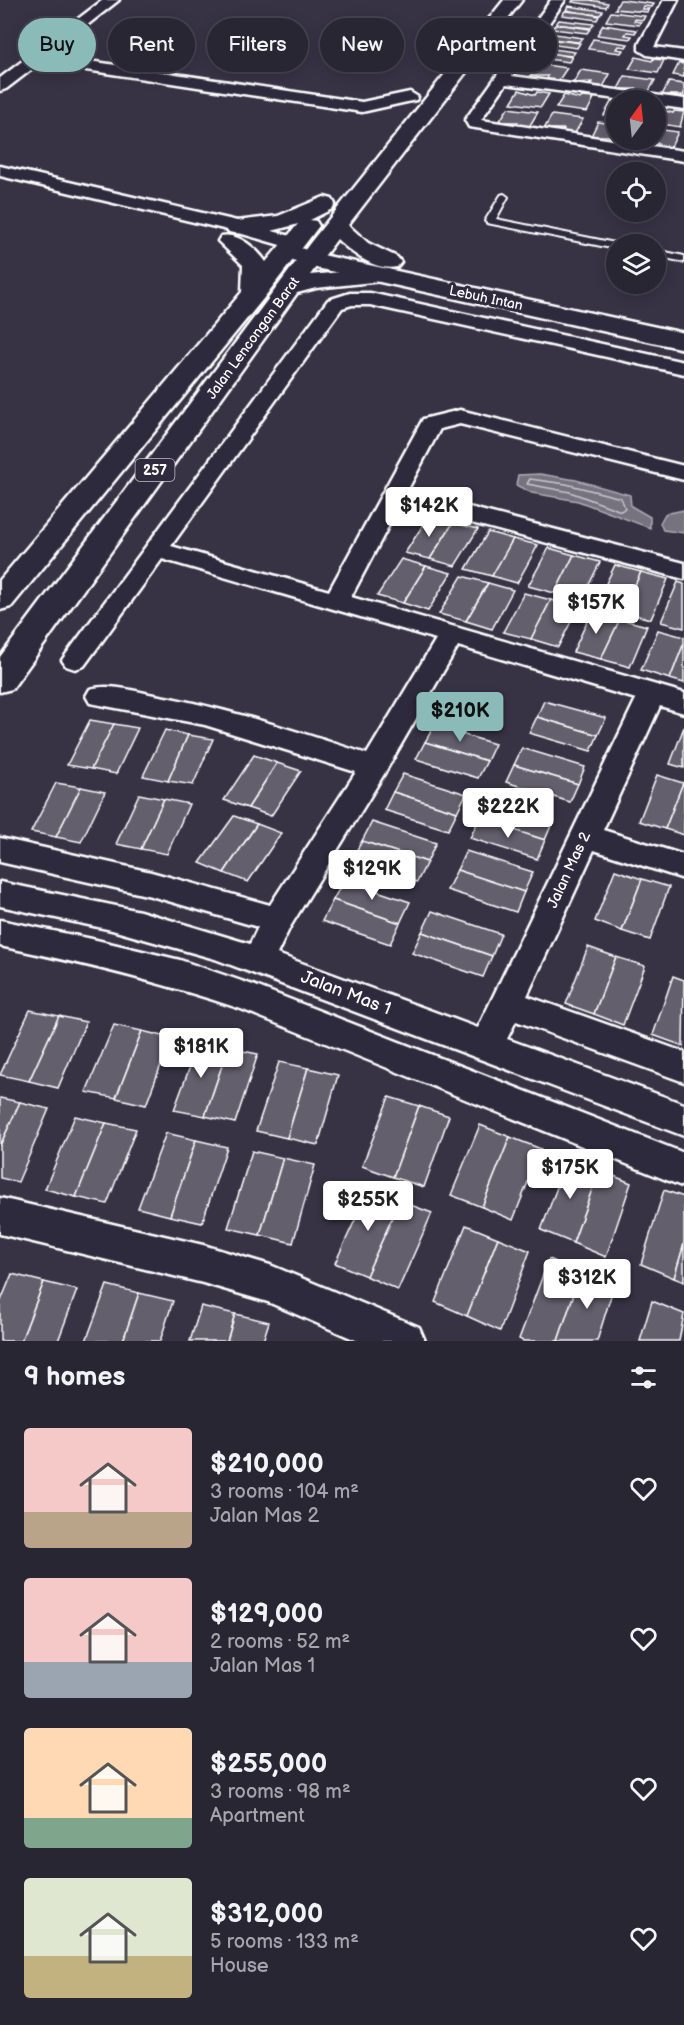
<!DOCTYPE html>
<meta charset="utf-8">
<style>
:root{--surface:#292634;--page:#312e3c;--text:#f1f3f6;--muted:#a5a5ac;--line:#45434f;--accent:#8bbbb9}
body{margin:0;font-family:"Balsamiq Sans",sans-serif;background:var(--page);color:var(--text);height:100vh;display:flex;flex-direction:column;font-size:22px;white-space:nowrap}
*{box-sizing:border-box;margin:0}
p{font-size:20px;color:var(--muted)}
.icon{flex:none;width:33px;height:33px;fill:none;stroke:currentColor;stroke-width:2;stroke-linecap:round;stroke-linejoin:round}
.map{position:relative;height:1341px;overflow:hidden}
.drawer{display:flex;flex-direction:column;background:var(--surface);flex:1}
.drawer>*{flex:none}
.guide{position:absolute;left:18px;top:18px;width:648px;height:54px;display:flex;gap:12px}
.needle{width:39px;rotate:15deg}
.fabs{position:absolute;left:606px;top:90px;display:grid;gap:12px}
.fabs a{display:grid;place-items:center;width:60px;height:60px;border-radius:50%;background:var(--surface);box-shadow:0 3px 15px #0003,0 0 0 2px var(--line);font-size:30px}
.price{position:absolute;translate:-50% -51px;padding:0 14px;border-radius:6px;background:#fff;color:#222;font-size:20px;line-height:39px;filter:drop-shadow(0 2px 3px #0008)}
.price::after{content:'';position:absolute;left:50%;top:36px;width:18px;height:14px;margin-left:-9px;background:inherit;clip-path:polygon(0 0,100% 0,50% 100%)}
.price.on{background:var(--accent);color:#111}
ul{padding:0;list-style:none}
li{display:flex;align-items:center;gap:18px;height:150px;padding:0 24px}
li span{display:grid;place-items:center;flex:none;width:168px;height:120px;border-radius:6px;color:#555}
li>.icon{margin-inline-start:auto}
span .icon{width:72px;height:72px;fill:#fffc;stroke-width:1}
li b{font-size:26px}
h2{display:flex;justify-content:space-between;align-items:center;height:72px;padding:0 24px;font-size:26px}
.tag{padding:0 21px;border-radius:27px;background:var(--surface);box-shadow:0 3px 15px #0003,0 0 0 2px var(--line);font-size:21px;line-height:54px}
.tag.on{background:var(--accent);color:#111}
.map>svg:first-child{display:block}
.water{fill:#76737f;stroke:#adabb2;stroke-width:1.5}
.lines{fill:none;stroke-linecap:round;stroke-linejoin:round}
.shore{stroke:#c8c7cc;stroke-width:1.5}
.building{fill:#635f6d;stroke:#fff;stroke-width:1.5}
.service-casing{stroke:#fff;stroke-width:4}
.minor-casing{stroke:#fff;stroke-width:5}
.secondary-casing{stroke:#fff;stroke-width:5}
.trunk-casing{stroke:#fff;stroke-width:5}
.service{fill:#2f2a3d;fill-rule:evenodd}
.minor{fill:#2f2a3d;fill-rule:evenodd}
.secondary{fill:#2f2a3d;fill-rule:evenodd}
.trunk{fill:#2f2a3d;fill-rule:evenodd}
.labels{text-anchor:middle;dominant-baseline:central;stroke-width:6;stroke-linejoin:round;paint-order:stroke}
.far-street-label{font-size:14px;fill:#fff;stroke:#2f2a3d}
.shield{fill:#2f2a3d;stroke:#c1bfc5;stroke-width:1.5}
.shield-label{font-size:14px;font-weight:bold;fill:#fff}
.street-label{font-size:15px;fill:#fff;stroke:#2f2a3d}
.near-street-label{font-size:18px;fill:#fff;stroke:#2f2a3d}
</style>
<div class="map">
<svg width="684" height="1341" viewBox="0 0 684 1341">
<rect width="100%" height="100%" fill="#373345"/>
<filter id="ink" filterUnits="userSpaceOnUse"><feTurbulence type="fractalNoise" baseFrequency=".0167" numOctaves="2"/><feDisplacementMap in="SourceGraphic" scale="12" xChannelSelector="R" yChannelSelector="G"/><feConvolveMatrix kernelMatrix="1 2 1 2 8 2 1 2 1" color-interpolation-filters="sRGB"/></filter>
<g filter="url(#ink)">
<g class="water">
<polygon points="540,474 576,480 630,495 631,506 650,517 650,528 578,501 532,493 516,485 518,475"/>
<polygon points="684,510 684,533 663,530 660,523 665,514"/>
</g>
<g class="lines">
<polygon class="shore" points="530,479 566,484 621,498 625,508 621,511 570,492 527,484"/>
</g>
<g class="building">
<polygon points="573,0 590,0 608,3 606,7 572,2"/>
<polygon points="620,0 623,0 654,4 652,7 643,6 642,9 649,9 647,12 615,9"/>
<polygon points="568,6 603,11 600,15 581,13 566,10"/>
<polygon points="565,11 585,13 599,16 597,20 562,15"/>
<polygon points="611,12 645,16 643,20 635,19 634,21 641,22 639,25 606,21"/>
<polygon points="559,20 594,24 591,28 572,26 556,24"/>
<polygon points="555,25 563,25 590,29 587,33 552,29"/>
<polygon points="603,25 637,30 635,33 627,32 625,35 632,36 630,39 597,35"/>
<polygon points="548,33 583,38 578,42 552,39 545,38"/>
<polygon points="544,39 565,41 580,43 577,48 541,43"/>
<polygon points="593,39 628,44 626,47 618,46 616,49 623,50 621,53 588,49"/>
<polygon points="539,47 575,52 572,56 553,54 536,51"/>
<polygon points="535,52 556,54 572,57 569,62 532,57"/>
<polygon points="636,57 652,61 653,59 664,60 658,73 629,69"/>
<polygon points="679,63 684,64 684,77 673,75"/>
<polygon points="538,64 567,68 559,80 547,79 548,76 530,76"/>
<polygon points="581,70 610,74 603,87 591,85 592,82 573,83"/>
<polygon points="625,76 655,80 648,93 636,91 637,89 618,89"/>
<polygon points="669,82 684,84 684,98 680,98 682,95 662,95"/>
<polygon points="519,90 535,95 537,92 549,94 541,107 511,103"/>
<polygon points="564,95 580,99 582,97 594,98 587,112 556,108"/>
<polygon points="611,102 616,102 616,117 604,115"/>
<polygon points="508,108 538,112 529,127 516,125 518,122 499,122"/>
<polygon points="656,108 673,113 674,111 684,112 680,127 656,123"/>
<polygon points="552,115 583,119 575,133 562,132 564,129 544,129"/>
<polygon points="598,122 616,124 616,140 622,141 609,139 611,136 591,136"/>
<polygon points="656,129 678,132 671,147 658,145 659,143 639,143 640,140 656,140"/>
<polygon points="428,517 453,523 430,559 405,553"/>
<polygon points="453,523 478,529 455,566 430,559"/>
<polygon points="488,532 513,539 492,576 466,569"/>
<polygon points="513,539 538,545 517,583 492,576"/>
<polygon points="549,548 574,555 555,593 528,586"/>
<polygon points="574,555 600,562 581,601 555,593"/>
<polygon points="401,559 426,566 403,603 377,596"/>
<polygon points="615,565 641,572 623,612 596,604"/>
<polygon points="426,566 451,573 428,611 403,603"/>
<polygon points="641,572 668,579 651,619 623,612"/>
<polygon points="462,576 488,583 466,621 439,614"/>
<polygon points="678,582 684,584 684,628 661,622"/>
<polygon points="488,583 513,590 492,629 466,621"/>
<polygon points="524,593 551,600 531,639 503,632"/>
<polygon points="551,600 578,608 558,647 531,639"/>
<polygon points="592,611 620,619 601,659 573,652"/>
<polygon points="620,619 647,626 630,667 601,659"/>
<polygon points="658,630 684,637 684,643 670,679 641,670"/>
<polygon points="684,643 684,683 670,679"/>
<polygon points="544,701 606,718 598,735 537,717"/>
<polygon points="537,717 598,735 591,751 529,733"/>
<polygon points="90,720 114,724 91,769 67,765"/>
<polygon points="114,724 138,728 116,774 91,769"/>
<polygon points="434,726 495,744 487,761 425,742"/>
<polygon points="684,727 684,768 670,764"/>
<polygon points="165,730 188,735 168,781 143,776"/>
<polygon points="188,735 213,739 193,785 168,781"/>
<polygon points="425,742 487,761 478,778 416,759"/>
<polygon points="522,748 585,767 578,784 514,765"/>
<polygon points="254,755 277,763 248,808 224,800"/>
<polygon points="277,763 301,771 271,816 248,808"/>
<polygon points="514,765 578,784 570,802 506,782"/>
<polygon points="403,774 466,794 457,812 393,792"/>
<polygon points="657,775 683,783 665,829 639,821"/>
<polygon points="56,783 81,787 56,837 31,832"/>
<polygon points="683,783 684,784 684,835 665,829"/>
<polygon points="81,787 105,792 81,842 56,837"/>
<polygon points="393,792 457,812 448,830 384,810"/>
<polygon points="139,794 164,799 141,849 116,844"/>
<polygon points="164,799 189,804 167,854 141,849"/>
<polygon points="488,801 553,821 545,840 479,819"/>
<polygon points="234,816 257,824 224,873 200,863"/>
<polygon points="479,819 545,840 537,859 470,838"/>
<polygon points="372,822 436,843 427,862 362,841"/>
<polygon points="257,824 281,833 248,882 224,873"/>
<polygon points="362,841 427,862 417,882 351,860"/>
<polygon points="466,851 533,872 524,892 457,870"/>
<polygon points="457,870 524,892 516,912 447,890"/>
<polygon points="615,870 642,879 622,931 595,921"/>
<polygon points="642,879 669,887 650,940 622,931"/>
<polygon points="344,880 410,902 400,923 333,900"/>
<polygon points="333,900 400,923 390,944 322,921"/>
<polygon points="432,911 501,934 492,956 422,932"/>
<polygon points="422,932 492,956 483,977 412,953"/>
<polygon points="588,947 616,957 594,1014 566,1004"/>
<polygon points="616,957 645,966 623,1025 594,1014"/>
<polygon points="673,976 684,980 683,1046 653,1035"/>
<polygon points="30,1010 59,1016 29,1081 0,1075"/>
<polygon points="59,1016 86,1022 58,1088 29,1081"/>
<polygon points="114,1025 142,1031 116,1098 86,1092"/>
<polygon points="142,1031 171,1038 146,1105 116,1098"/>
<polygon points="199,1042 228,1048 205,1116 174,1110"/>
<polygon points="228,1048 258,1054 235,1123 205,1116"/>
<polygon points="279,1062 308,1068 287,1138 256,1131"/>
<polygon points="308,1068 338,1075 318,1145 287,1138"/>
<polygon points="389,1097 419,1106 393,1177 362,1166"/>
<polygon points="0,1098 20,1102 0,1146"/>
<polygon points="20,1102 49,1109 18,1182 0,1178 0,1146"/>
<polygon points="419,1106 449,1116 424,1187 393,1177"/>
<polygon points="75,1116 106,1123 76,1197 45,1189"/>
<polygon points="106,1123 136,1129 107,1204 76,1197"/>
<polygon points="480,1125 510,1137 482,1207 451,1195"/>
<polygon points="166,1133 196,1140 170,1216 138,1208"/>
<polygon points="510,1137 541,1149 513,1220 482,1207"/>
<polygon points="196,1140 227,1147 202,1223 170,1216"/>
<polygon points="252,1151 283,1158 260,1235 228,1228"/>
<polygon points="283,1158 315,1165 293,1243 260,1235"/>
<polygon points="568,1158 599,1170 573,1243 541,1230"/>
<polygon points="599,1170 631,1183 606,1257 573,1243"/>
<polygon points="370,1188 400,1201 366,1276 335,1263"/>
<polygon points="664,1190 684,1197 684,1244 674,1278 641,1264"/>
<polygon points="400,1201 432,1213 398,1290 366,1276"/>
<polygon points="466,1225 498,1238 467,1316 435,1302"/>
<polygon points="498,1238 530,1251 500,1331 467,1316"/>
<polygon points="684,1244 684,1282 674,1278"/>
<polygon points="549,1259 581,1273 558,1341 523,1341 519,1339"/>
<polygon points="581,1273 614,1286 597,1341 558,1341"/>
<polygon points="12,1274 44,1282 21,1341 0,1341 0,1303"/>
<polygon points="44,1282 77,1290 58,1341 21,1341"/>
<polygon points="107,1285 139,1293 123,1341 86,1341"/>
<polygon points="139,1293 173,1301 160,1341 123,1341"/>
<polygon points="652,1301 684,1314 679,1341 640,1341"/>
<polygon points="201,1306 235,1314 227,1341 190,1341"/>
<polygon points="235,1314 269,1322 263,1341 227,1341"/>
</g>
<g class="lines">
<g class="service-casing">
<g id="service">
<polygon points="504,194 508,197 496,219 620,244 616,244 616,249 487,223 485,221 501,195"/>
<polygon points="656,250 684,256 684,262 656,256"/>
</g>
</g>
<g class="minor-casing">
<g id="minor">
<polygon points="103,0 119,0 49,55 362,102 410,92 418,97 416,100 362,112 40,63 6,89 0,91 0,78"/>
<polygon points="551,0 565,0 512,76 684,99 684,109 656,105 656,100 624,100 506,84 481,120 684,151 684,161 469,127 465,120"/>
<polygon points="664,0 678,0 654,47 684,51 684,61 647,55 639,50 639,44"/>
<polygon points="0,166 237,221 301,239 303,243 301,247 294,249 232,231 0,176"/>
<path d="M350,293H370L684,362V374L370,305H352L342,308L171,546L329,591L423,419L460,410L684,466V480L460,424L440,429L407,491L684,563V579L400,504L351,597L684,693V713L660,706L603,830L684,855V879L594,850L527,996L684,1052V1082L516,1021L507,1039L684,1104V1136L215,959L112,930L0,906V882L140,911L250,944L258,927L151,896L0,862V838L151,872L270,905L356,772L205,725L90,703L86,696L90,689C109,684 131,690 149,694C224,707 295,731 367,754L436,639L162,559L84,666L75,669L66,666L62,660L328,300ZM458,646L636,699L478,1028L277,954L290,927L384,774Z"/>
<path d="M0,920L92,939L180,960L253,985L684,1153V1187L241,1009C162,982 82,963 0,946Z"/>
<polygon points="0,1198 203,1245 270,1265 419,1327 425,1341 358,1341 268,1302 203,1283 0,1234"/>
</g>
</g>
<g class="secondary-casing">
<polygon id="secondary" points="289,244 318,254 684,333 684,349 303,265 281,256 277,251 281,246"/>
</g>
<g class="trunk-casing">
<g id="trunk">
<path d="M504,0H522L348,225L368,243L397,257L401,262L397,267C376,272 352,253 337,239L310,275L383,268L391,270L395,275L391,280L316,288L297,293L12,689L0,692V657L310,243Z"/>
<path d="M324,197L332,199L335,204L332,209L310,220L316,221L319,226L263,299L11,607L0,610V580L242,292L243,265L218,241L221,236C238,232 257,249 266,262L298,224C277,230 251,237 229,232L226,227L229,222L278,216Z"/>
</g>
</g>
<use href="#service" class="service"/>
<use href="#minor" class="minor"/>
<use href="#secondary" class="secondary"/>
<use href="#trunk" class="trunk"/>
</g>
</g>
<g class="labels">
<g class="far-street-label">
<text transform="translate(486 298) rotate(12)">Lebuh Intan</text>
<text transform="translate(253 338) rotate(-54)">Jalan Lencongan Barat</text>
</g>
<rect class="shield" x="135.5" y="459" width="39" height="22" rx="4.5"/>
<g class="shield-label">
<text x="155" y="470">257</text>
</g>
<g class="street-label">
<text transform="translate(569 870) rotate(-65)">Jalan Mas 2</text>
</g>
<g class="near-street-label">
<text transform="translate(346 993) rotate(21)">Jalan Mas 1</text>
</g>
</g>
</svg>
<div class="fabs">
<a><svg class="needle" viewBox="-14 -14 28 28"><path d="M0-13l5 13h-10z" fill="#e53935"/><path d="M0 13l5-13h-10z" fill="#a5a5ac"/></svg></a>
<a><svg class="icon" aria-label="locate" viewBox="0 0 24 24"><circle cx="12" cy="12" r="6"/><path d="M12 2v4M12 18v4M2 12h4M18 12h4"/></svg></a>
<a><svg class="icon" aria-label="layers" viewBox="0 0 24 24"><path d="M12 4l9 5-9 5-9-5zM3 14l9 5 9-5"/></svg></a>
</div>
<b class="price" style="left:429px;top:538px">$142K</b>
<b class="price" style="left:596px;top:635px">$157K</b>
<b class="price on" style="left:460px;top:743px">$210K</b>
<b class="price" style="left:508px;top:839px">$222K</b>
<b class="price" style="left:372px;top:901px">$129K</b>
<b class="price" style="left:201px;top:1079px">$181K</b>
<b class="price" style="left:570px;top:1200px">$175K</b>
<b class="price" style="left:368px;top:1232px">$255K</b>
<b class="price" style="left:587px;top:1310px">$312K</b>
<div class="guide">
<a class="tag on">Buy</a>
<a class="tag">Rent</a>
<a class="tag">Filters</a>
<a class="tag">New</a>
<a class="tag">Apartment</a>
</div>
</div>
<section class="drawer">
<h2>9 homes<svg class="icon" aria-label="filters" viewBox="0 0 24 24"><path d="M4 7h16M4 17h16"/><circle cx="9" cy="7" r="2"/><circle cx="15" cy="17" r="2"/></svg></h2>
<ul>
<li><span style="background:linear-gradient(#f6c9c9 70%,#b9a48a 0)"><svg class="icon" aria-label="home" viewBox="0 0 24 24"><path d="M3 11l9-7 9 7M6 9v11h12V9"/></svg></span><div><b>$210,000</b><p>3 rooms · 104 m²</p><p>Jalan Mas 2</p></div><svg class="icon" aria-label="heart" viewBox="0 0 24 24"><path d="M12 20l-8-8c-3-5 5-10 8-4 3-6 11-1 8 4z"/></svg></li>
<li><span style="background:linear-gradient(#f6c9c9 70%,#9aa5b1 0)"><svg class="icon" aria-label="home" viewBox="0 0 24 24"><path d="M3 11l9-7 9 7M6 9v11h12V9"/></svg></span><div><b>$129,000</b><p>2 rooms · 52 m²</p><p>Jalan Mas 1</p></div><svg class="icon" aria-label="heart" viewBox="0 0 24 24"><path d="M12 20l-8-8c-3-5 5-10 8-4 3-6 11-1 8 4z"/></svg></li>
<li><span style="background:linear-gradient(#ffd9b3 75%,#7fa58c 0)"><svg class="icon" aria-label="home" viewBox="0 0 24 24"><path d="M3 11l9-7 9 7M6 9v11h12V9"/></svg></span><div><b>$255,000</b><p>3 rooms · 98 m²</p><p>Apartment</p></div><svg class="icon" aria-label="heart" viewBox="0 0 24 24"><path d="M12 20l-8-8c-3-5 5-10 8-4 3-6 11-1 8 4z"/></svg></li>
<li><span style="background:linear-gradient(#dfe7d0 65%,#c2b280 0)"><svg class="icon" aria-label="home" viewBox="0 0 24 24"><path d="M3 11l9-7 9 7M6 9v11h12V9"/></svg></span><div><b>$312,000</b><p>5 rooms · 133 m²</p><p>House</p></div><svg class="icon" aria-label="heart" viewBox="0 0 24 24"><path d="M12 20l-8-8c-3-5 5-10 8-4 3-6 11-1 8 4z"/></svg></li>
</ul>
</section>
